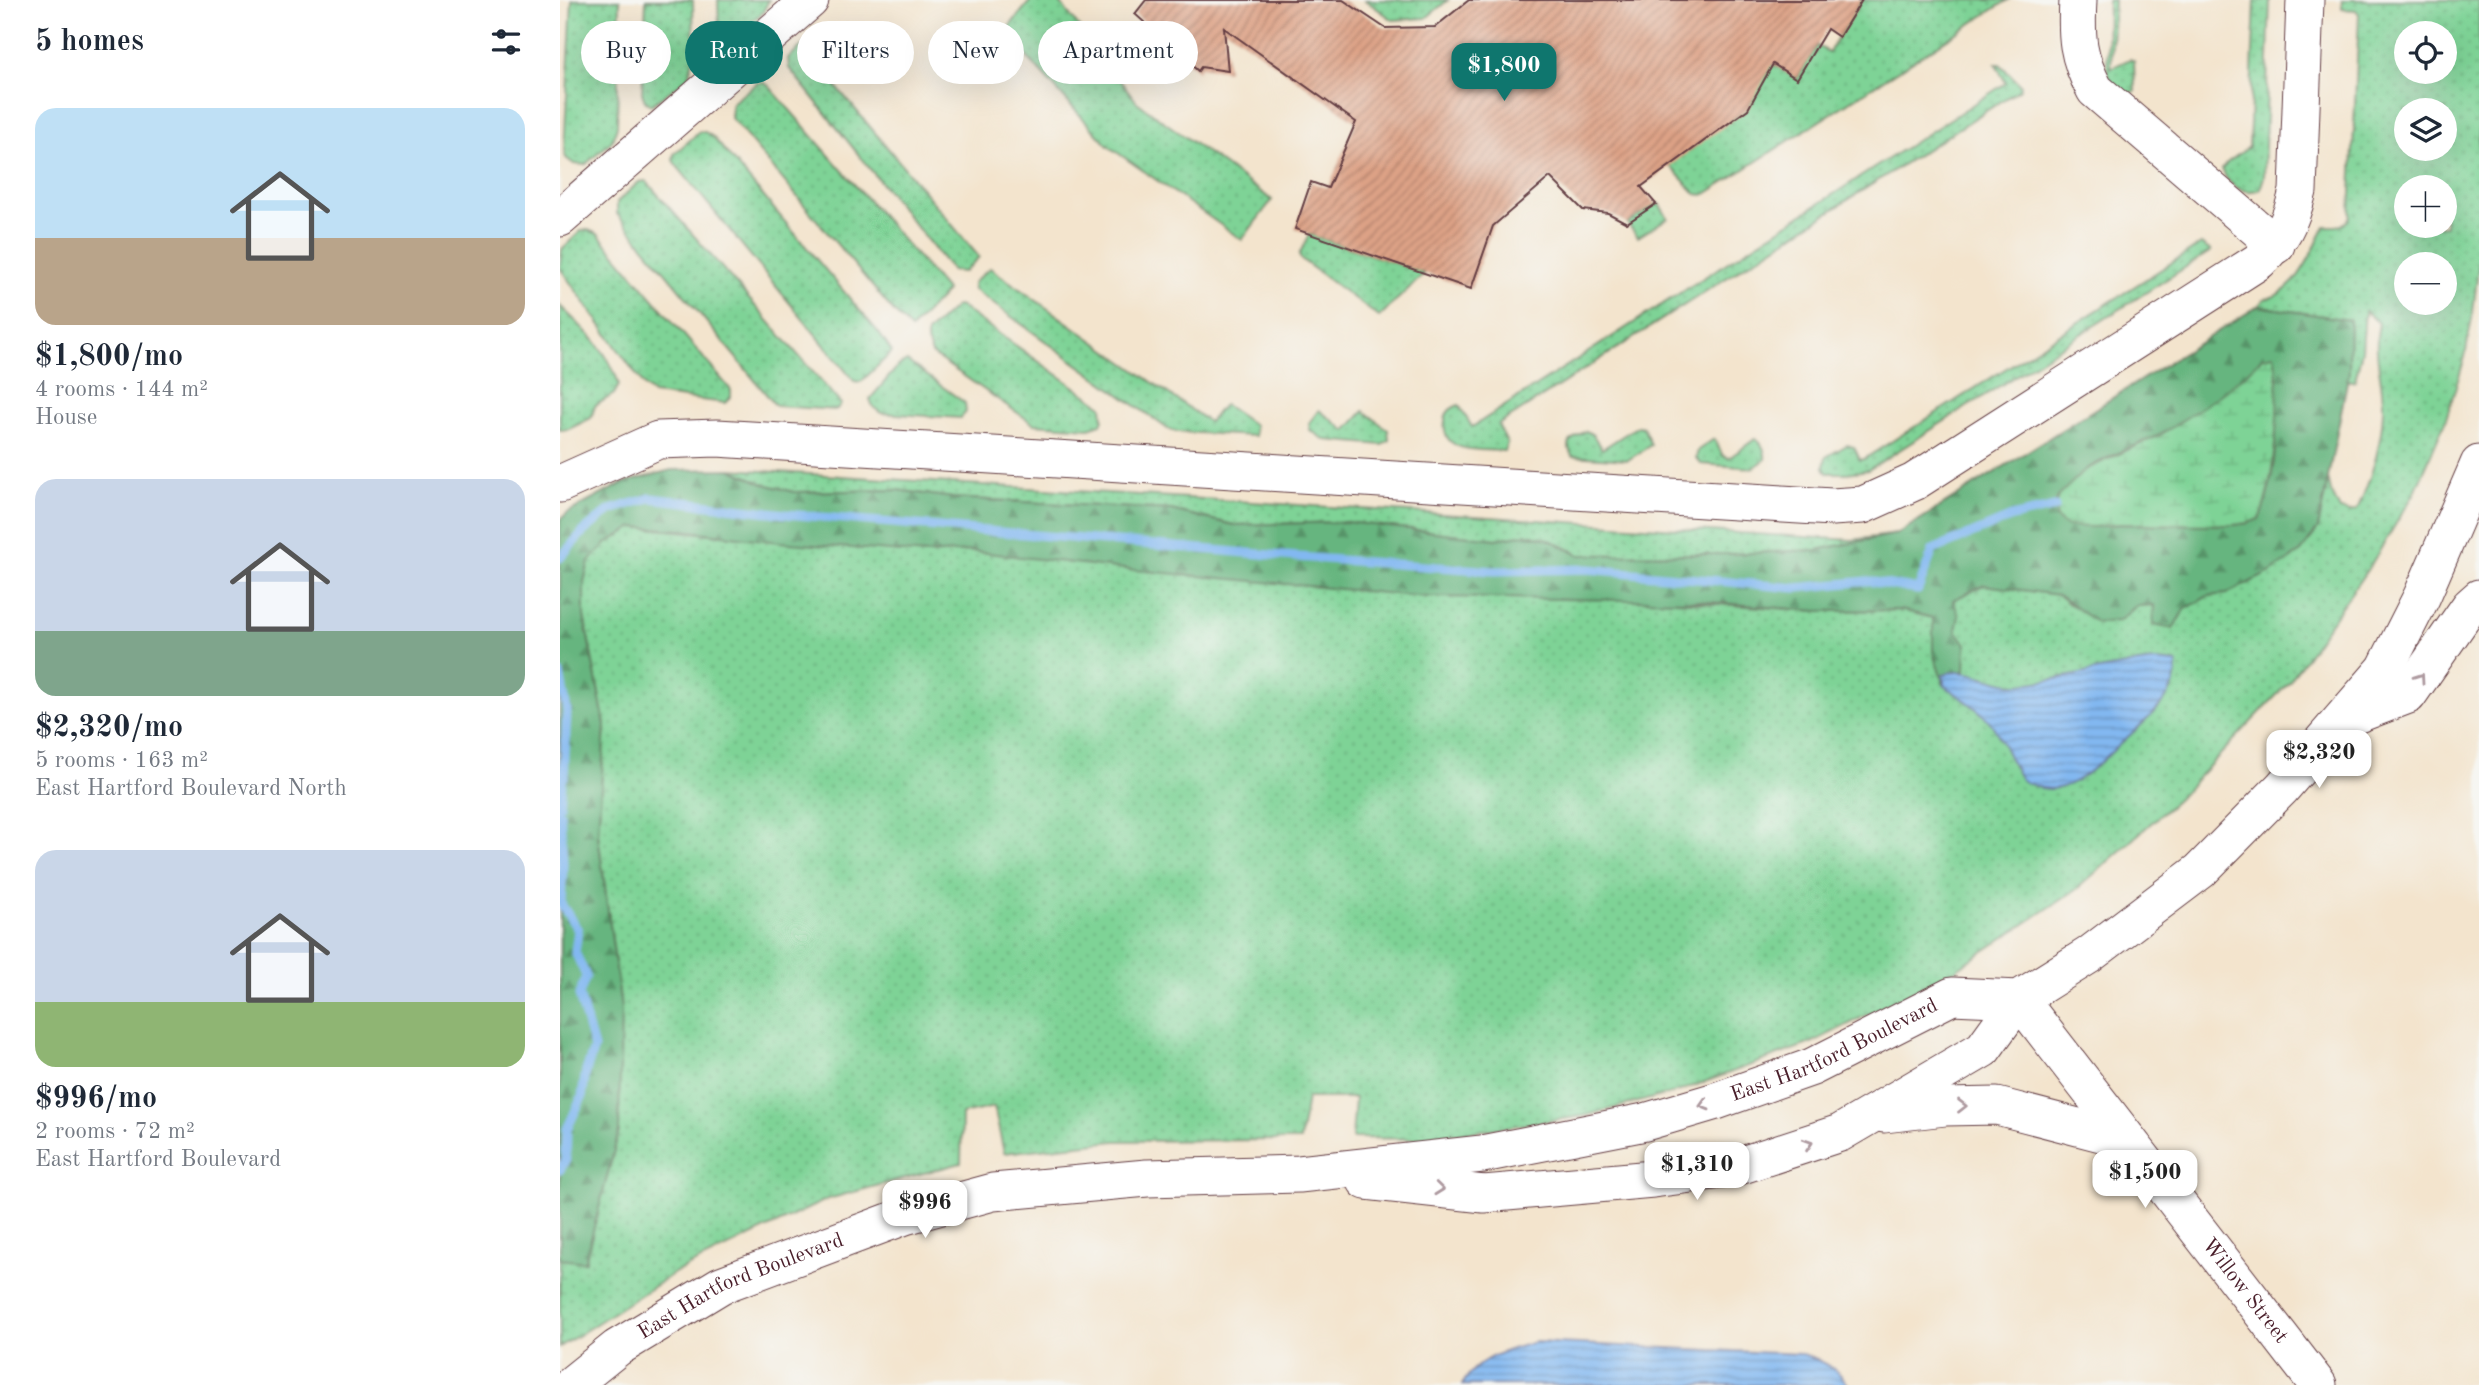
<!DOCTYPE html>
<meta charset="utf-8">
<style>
:root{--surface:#fff;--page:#f6f6f7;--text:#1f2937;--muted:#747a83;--accent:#0f766e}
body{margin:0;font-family:"Old Standard TT",serif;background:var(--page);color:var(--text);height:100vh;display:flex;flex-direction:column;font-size:26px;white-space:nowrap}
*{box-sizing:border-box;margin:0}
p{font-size:23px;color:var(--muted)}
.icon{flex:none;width:38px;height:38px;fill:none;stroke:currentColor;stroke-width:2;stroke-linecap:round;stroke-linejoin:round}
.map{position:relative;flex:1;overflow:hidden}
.side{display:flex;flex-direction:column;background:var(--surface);width:560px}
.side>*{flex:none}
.guide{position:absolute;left:21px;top:21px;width:665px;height:63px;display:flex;gap:14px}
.fabs{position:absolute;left:1834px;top:21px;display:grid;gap:14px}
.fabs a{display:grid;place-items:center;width:63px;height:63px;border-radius:50%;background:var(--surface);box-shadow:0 7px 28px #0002;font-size:35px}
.price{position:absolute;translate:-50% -60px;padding:0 16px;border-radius:14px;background:#fff;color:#222;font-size:23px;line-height:46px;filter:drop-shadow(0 2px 4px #0008)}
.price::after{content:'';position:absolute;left:50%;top:42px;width:21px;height:16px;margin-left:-10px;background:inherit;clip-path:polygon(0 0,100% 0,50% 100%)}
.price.on{background:var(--accent);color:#fff}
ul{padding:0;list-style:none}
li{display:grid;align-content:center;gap:14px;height:371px;padding:0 35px}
li span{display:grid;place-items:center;height:217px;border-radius:21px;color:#555}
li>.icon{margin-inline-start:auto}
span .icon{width:126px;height:126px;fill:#fffc;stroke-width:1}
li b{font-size:30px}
h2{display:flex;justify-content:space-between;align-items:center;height:84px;padding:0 35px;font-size:30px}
.pill{padding:0 24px;border-radius:32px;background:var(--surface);box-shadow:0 7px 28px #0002;font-size:24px;line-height:63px}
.pill.on{background:var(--accent);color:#fff}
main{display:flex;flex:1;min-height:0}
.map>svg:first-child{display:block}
.grass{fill:url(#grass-dots);stroke:#647960;stroke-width:2;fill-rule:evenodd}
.forest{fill:url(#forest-firs);stroke:#586a55;stroke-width:2;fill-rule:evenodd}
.wetland{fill:url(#wetland-marsh);stroke:#647960;stroke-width:2}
.water{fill:url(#water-rules);stroke:#666c8e;stroke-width:2}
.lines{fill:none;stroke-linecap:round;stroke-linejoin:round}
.stream{stroke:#82b8f1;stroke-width:9}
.building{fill:url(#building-hatch)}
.minor-casing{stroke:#633d43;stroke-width:39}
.minor{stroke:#fff;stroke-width:37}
.oneway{stroke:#ae9aa0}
.labels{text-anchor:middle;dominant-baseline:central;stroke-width:5;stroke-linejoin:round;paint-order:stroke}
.street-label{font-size:21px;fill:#4a1f2b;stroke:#f6f6f2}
</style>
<main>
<section class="side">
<h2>5 homes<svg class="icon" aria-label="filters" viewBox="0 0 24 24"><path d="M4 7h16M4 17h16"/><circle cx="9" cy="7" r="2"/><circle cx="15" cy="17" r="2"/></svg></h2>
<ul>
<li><span style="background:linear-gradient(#bfe0f5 60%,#b9a48a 0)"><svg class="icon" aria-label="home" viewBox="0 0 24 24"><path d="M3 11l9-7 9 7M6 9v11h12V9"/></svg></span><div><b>$1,800/mo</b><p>4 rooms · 144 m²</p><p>House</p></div></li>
<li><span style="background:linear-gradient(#c9d6e8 70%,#7fa58c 0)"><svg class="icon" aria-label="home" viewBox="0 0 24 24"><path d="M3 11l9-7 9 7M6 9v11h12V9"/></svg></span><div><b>$2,320/mo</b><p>5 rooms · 163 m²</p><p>East Hartford Boulevard North</p></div></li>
<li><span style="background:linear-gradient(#c9d6e8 70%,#8fb573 0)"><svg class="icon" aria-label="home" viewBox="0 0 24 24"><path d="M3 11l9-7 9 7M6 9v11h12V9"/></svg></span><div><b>$996/mo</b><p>2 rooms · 72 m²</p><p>East Hartford Boulevard</p></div></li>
</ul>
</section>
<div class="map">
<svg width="1919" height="1385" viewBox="0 0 1919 1385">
<defs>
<pattern id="grass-dots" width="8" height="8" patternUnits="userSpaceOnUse" patternTransform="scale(1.75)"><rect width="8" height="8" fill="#7ed396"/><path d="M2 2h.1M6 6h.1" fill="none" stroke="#6eb581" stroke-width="1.8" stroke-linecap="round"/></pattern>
<pattern id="forest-firs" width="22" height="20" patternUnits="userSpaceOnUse" patternTransform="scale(1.75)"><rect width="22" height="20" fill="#66b57f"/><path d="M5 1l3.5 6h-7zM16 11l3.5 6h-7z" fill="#569368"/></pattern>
<pattern id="wetland-marsh" width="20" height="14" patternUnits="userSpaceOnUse" patternTransform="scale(1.75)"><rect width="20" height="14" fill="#7ed396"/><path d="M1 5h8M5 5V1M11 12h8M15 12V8" fill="none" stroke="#6eb581"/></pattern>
<pattern id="water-rules" width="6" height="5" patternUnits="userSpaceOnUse" patternTransform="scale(1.75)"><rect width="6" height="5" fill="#82b8f1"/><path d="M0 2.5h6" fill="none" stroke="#6c95c3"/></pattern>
<pattern id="building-hatch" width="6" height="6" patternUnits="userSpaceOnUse" patternTransform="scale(1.75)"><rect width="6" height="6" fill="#dda286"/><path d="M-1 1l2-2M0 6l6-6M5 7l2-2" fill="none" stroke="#b5836e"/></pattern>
</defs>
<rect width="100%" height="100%" fill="#f6f6f2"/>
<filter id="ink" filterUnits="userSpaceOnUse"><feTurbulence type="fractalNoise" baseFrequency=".0143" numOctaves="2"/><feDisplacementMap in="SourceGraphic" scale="14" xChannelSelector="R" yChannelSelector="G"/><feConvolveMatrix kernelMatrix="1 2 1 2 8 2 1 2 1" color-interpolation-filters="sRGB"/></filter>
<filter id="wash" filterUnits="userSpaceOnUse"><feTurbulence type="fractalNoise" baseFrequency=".00686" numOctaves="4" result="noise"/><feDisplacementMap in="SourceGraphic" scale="28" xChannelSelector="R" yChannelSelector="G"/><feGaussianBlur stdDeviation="1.57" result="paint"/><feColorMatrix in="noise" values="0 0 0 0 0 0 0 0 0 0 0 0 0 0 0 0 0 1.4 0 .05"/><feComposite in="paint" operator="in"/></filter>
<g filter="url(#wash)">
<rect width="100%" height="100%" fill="#f3e4cd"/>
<g class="grass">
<polygon points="12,0 60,0 57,126 52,141 25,165 14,164 6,158 4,151"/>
<polygon points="86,0 133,0 134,57 128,78 91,105 85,101 82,93"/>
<polygon points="158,0 209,0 203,12 177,35 172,36 159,29"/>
<polygon points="471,0 498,0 577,102 712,200 682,240 548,146 457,46 447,34 449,27"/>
<polygon points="805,0 888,0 866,18 833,20"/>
<polygon points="1302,0 1448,0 1144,195 1136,194 1109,165 1213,64 1237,79 1257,46 1269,52"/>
<polygon points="1548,0 1554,0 1551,68 1570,59 1574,61 1575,91 1566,95 1550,79 1547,71"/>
<path d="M1695,0H1710L1704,177L1700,189C1684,196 1667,185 1662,169L1668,162L1689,147Z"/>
<path d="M1782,0H1919V260L1913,312L1905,357L1885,422L1854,494L1812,563L1729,682L1617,800L1517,889L1391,973L1251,1043L1120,1091L1024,1116L860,1139L792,1138L795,1098H747L740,1140L555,1141L444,1153L434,1107L402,1114L401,1163L268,1199L116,1272L0,1347V1259L26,1261L61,1008L38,835L45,725L24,616V582L29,561L47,543L74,527L367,554L410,551L1257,611L1341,610L1373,618V649C1394,631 1402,628 1393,600L1424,585L1457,589L1498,595L1509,604L1559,621L1576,606L1594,605L1613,629L1624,610L1648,596L1666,594L1709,573L1741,552L1758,528L1768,478L1771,492L1780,510L1790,512L1797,510C1811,479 1822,445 1823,410C1824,379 1812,355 1819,323L1805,311L1802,351L1795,380L1787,381L1790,320L1698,306L1704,299C1737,294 1752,252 1765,226C1778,226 1784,228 1790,216L1799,14L1796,10L1782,9ZM1846,33H1885V72H1846ZM1846,110H1885V149H1846ZM1846,187H1885V226H1846ZM1846,264H1885V303H1846Z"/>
<polygon points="256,34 266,39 249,54 419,257 404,272 392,271 229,68 228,58"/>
<path d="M1436,64H1440L1461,85L1460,89L938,425L947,443L945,451C921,449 880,455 885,421C886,412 890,408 899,405L912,427L1446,83Z"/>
<polygon points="203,82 209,86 387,291 351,329 334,312 171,118 172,103 197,83"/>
<polygon points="139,132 145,132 153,137 319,333 332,352 301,382 294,381 116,165 113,160 114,154"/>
<polygon points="86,181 281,404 277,410 216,406 57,214 57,202 79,182"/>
<polygon points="1096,204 1099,204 1108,218 1078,237 1067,223"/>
<polygon points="28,230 38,234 171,390 171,397 165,403 93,394 85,387 0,268 2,249 21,231"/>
<polygon points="749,234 864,273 865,273 819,317 741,259 739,255"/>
<polygon points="1641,244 1651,251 1308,470 1287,473 1267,473 1264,467 1266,457 1287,445 1294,447 1300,460 1304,459"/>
<polygon points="430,268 649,422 662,406 665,405 694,425 695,436 618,432 608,429 414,290 413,283"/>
<path d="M0,306C25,330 50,352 59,385L54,394L35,406L31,418L9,429L0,430Z"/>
<polygon points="396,306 401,307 542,406 543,419 541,424 529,428 474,424 372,354 367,342 367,333"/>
<polygon points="347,361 405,403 406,412 401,418 321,413 313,407 310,399 338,366"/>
<polygon points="759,410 786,431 804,411 828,430 829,440 822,445 765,440 750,430 749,423"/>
<path d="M1078,426L1083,427L1091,445L1068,460L1012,456C1004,441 1013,438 1026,431L1033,435L1042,449Z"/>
<path d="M1154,439L1163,456L1169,458L1195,439C1202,442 1206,452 1205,460L1193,468L1141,464L1136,458L1138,450Z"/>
<polygon points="170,469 1292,540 1337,534 1257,550 1169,554 1019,555 988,539 968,534 936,539 787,522 674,525 611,510 393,498 337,490 234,492 204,484"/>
</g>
<path class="forest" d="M1698,306L1790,320L1789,372L1758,528L1741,552L1709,573L1666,594L1648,596L1624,610L1613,629L1593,625L1594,605L1576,606L1559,621L1537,623L1498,595L1424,585L1393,600L1399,616L1396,630L1406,644L1405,671L1384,674V685L1373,653V618L1341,610L1257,611L1138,601L867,597L573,570L410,551L367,554L229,543L121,530L74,527L47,543L29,561L24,582V616L45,725L38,835L61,1008L59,1131L25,1262L0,1259V520L7,513L63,483L111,470L170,469L204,484L234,492L337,490L393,498L611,510L674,525L787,522L936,539L968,534L988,539L1020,555L1169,554L1257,550L1337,534ZM1703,357L1716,367C1717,415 1719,474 1699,519L1688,523L1673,525L1559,524L1533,527L1525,470C1548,456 1574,447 1599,435C1636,417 1675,386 1703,357Z"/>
<path class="wetland" d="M1714,355C1722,392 1715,484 1699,519L1688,523L1673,525L1559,524L1533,527L1506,526L1497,519L1495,507L1498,496L1525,470L1602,434L1660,395L1687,373L1703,357Z"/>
<g class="water">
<path d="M1595,661L1617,663C1618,695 1591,716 1569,736C1544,757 1510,801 1475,786C1470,784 1464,783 1461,779C1450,763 1443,739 1430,722C1418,707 1399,697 1384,685L1383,674C1409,667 1427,681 1451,684C1465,685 1481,681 1494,679C1528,673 1561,664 1595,661Z"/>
<path d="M975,1342L1241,1354C1259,1360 1279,1368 1288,1385H902C918,1356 946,1351 975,1342Z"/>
</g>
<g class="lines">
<g class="stream">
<polyline points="0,558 23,532 50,510 90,498 226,514 723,556 934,571 1028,569 1236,588 1308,581 1358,590 1373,550 1452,517 1495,507"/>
<polyline points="0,674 7,710 4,777"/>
<polyline points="0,805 3,772"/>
<polyline points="0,813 3,863 1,904 18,930 15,952 26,976 19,995 34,1048 26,1071 22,1097 7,1129 6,1160 0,1170"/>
</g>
</g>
<g id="blocks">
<polygon class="building" points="586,0 783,0 825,28 875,27 909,0 1302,0 1279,37 1267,29 1237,79 1213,64 1188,109 1081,187 1096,204 1067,223 1048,213 1023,210 990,177 933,226 911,289 735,229 751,182 768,188 796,122 664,28 668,71 641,67 638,71 575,14"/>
</g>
</g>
<g filter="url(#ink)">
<use href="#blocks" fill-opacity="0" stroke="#633d43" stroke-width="2"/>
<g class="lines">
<g class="minor-casing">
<g id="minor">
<path d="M1518,0C1516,36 1517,57 1535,90L1716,245"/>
<polyline points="0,218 250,0"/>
<path d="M0,484L98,440L157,438L1272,507L1303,505L1354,482L1699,261C1723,237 1730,224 1738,191L1745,0"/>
<polyline points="1785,719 1848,695 1910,606 1919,598"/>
<path id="s1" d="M1459,999L1758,1385"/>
<polyline points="1324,1114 1385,1107 1437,1106 1568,1140"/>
<polyline points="806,1181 924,1194 1093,1179 1170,1169 1280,1133 1423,1049 1459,999 1529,955 1640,871 1722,788 1825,669 1862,596 1919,464"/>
<path id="s2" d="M11,1385L57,1348L161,1285L345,1216L433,1192L587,1178L739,1174L922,1154L1085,1122L1156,1101L1252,1067L1392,996L1459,999"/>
</g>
</g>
<use href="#minor" class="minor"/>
</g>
<defs><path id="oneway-chevron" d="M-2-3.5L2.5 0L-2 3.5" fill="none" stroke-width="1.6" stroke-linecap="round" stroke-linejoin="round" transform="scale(1.75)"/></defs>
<g class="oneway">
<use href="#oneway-chevron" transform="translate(1860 678) rotate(-55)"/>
<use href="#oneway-chevron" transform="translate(1144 1105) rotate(164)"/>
<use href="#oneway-chevron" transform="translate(1402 1106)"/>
<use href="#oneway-chevron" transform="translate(1248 1144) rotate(-18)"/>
<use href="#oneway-chevron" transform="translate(879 1189) rotate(6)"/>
</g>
</g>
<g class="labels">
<g class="street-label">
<text stroke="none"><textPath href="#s2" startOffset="1328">East Hartford Boulevard</textPath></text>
<text stroke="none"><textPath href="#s2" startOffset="198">East Hartford Boulevard</textPath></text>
<text stroke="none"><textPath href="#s1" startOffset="369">Willow Street</textPath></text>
</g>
</g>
</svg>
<div class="fabs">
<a><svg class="icon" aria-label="locate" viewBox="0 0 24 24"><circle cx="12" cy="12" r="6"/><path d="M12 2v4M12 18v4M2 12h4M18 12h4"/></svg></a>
<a><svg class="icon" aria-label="layers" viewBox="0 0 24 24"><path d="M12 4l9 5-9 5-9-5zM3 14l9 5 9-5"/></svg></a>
<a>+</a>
<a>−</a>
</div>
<b class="price on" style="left:944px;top:103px">$1,800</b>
<b class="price" style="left:1759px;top:790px">$2,320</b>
<b class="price" style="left:1137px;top:1202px">$1,310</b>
<b class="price" style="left:1585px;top:1210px">$1,500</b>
<b class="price" style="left:365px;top:1240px">$996</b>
<div class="guide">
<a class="pill">Buy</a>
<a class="pill on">Rent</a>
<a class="pill">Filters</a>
<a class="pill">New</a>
<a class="pill">Apartment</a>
</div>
</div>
</main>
